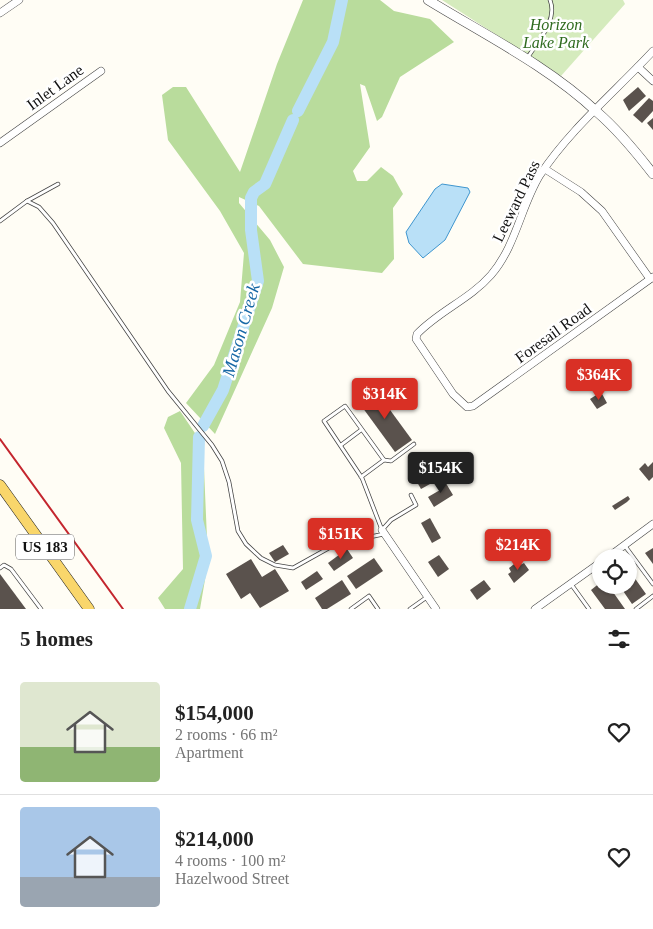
<!DOCTYPE html>
<meta charset="utf-8">
<style>
:root{--surface:#fff;--page:#f6f6f6;--text:#222;--muted:#767676;--line:#e0e0e0;--accent:#d93025}
body{margin:0;font-family:"Times New Roman",serif;background:var(--page);color:var(--text);height:100vh;display:flex;flex-direction:column;font-size:19px;white-space:nowrap}
*{box-sizing:border-box;margin:0}
p{font-size:16px;color:var(--muted)}
.icon{flex:none;width:28px;height:28px;fill:none;stroke:currentColor;stroke-width:2;stroke-linecap:round;stroke-linejoin:round}
.map{position:relative;height:609px;overflow:hidden}
.sheet{display:flex;flex-direction:column;background:var(--surface);flex:1}
.sheet>*{flex:none}
.fabs{position:absolute;left:592px;top:549px;display:grid;gap:10px}
.fabs a{display:grid;place-items:center;width:45px;height:45px;border-radius:50%;background:var(--surface);box-shadow:0 1px 4px #0004;font-size:25px}
.price{position:absolute;translate:-50% -42px;padding:0 11px;border-radius:5px;background:var(--accent);color:#fff;font-size:16px;line-height:32px;filter:drop-shadow(0 1px 2px #0008)}
.price::after{content:'';position:absolute;left:50%;top:30px;width:15px;height:11px;margin-left:-8px;background:inherit;clip-path:polygon(0 0,100% 0,50% 100%)}
.price.current{background:#222;color:#fff}
ul{padding:0;list-style:none}
li{display:flex;align-items:center;gap:15px;height:125px;padding:0 20px}
li+li{border-top:1px solid var(--line)}
li span{display:grid;place-items:center;flex:none;width:140px;height:100px;border-radius:5px;color:#555}
li>.icon{margin-inline-start:auto}
span .icon{width:60px;height:60px;fill:#fffc;stroke-width:1}
li b{font-size:21px}
h2{display:flex;justify-content:space-between;align-items:center;height:60px;padding:0 20px;font-size:21px}
.map>svg:first-child{display:block}
.green{fill:#d5ebbd}
.forest{fill:#b9dc9c}
.water{fill:#b9e0f7;stroke:#3f96cf}
.lines{fill:none;stroke-linecap:round;stroke-linejoin:round}
.river{stroke:#b9e0f7;stroke-width:12}
.building{fill:#5a524d}
.service-casing{stroke:#444;stroke-width:4.5}
.minor-casing{stroke:#444;stroke-width:8}
.tertiary-casing{stroke:#444;stroke-width:10}
.primary-casing{stroke:#222;stroke-width:11}
.service{stroke:#fff;stroke-width:3}
.minor{stroke:#fff;stroke-width:7}
.tertiary{stroke:#fff;stroke-width:9}
.primary{stroke:#f9d66b;stroke-width:10}
.rail{stroke:#c4262e;stroke-width:2}
.labels{text-anchor:middle;dominant-baseline:central;stroke-width:5;stroke-linejoin:round;paint-order:stroke}
.shield{fill:#fff;stroke:#585858;stroke-width:1}
.shield-label{font-size:15px;font-weight:bold;fill:#111}
.park-label{font-size:16px;font-style:italic;fill:#2f6b1f;stroke:#fff}
.street-label{font-size:16px;fill:#111;stroke:#fff}
.water-label{font-size:18px;font-style:italic;fill:#1768a6;stroke:#fff}
</style>
<div class="map">
<svg width="653" height="609" viewBox="0 0 653 609">
<rect width="100%" height="100%" fill="#fffdf5"/>
<polygon class="green" points="442,0 623,0 625,4 561,76"/>
<g class="forest">
<polygon points="303,0 380,0 394,11 430,19 454,42 400,77 382,117 377,121 365,86 360,84 370,147 353,171 357,181 367,181 381,167 393,176 403,194 393,208 394,259 382,273 303,264 259,206 239,197 239,203 270,240 284,267 272,308 215,434 186,403 214,365 240,302 244,253 220,211 168,140 162,95 173,87 186,87 240,172 277,64"/>
<polygon points="180,411 203,445 208,562 200,609 165,609 158,598 183,569 181,463 164,428 168,417"/>
</g>
<polygon class="water" points="442,184 468,188 470,192 445,240 423,258 409,243 406,232 435,189"/>
<g class="lines">
<g class="river">
<polyline points="298,111 333,42 342,0"/>
<polyline points="203,426 223,390 258,281 251,230 251,198 254,192 265,184 293,120"/>
<polyline points="190,609 206,556 197,520 199,437"/>
</g>
</g>
<g class="building">
<polygon points="638,87 646,96 629,111 623,100"/>
<polygon points="649,98 653,101 653,111 642,123 633,115"/>
<polygon points="653,118 653,130 647,123"/>
<polygon points="374,388 412,440 395,452 357,400"/>
<polygon points="601,392 607,403 597,409 590,399"/>
<polygon points="653,462 653,477 649,481 639,469 645,463 648,467"/>
<polygon points="435,472 439,479 421,489 417,482"/>
<polygon points="444,480 453,495 434,507 428,497 440,490 436,484"/>
<polygon points="628,496 630,499 627,502 615,510 612,506"/>
<polygon points="430,518 441,538 432,543 421,523"/>
<polygon points="283,545 289,554 275,562 269,553"/>
<polygon points="653,548 653,564 645,553"/>
<polygon points="347,549 353,558 334,571 328,563"/>
<polygon points="439,555 449,569 438,577 428,562"/>
<polygon points="374,558 383,571 356,589 347,576"/>
<polygon points="251,559 262,577 275,569 289,591 260,608 250,593 241,599 226,574"/>
<polygon points="518,561 520,565 524,563 529,570 514,583 508,574 511,572 509,568"/>
<polygon points="629,570 646,594 632,604 619,585 629,585"/>
<polygon points="317,571 323,579 306,590 301,582"/>
<polygon points="0,574 26,609 0,609"/>
<polygon points="342,580 351,594 327,609 322,609 315,598"/>
<polygon points="484,580 491,589 477,600 470,590"/>
<polygon points="601,582 601,585 608,585 625,609 605,609 591,590"/>
</g>
<g class="lines">
<g class="service-casing">
<g id="service">
<path d="M528,57C538,41 558,20 550,0"/>
<polyline points="27,201 39,207 53,223 168,391 212,445 222,461 229,482 238,531 246,544 261,558 275,565 293,568 336,544 384,534"/>
<polyline points="0,221 27,201 58,184"/>
<polyline points="341,445 361,430"/>
<polyline points="384,460 391,461 414,444"/>
<polyline points="361,477 384,460 345,406 324,421 362,478 382,530 391,520 416,505 411,495"/>
<polyline points="625,546 653,584"/>
<polyline points="0,568 4,565 11,569 41,609"/>
<polyline points="571,584 589,609"/>
<polyline points="351,609 369,596 378,609"/>
<polyline points="410,609 427,597"/>
<polyline points="636,609 653,596"/>
</g>
</g>
<g class="minor-casing">
<g id="minor">
<polyline points="0,13 19,0"/>
<path d="M653,51C616,91 570,129 540,175C521,206 516,246 491,275C470,299 439,311 417,334L416,339L453,394L467,407L473,406L653,277"/>
<polyline points="638,67 653,81"/>
<polyline points="0,143 101,71"/>
<polyline points="545,169 581,192 602,211 650,279"/>
<polyline points="382,530 436,609"/>
<polyline points="607,558 653,524"/>
<polyline points="535,609 601,562"/>
</g>
</g>
<g class="tertiary-casing">
<path id="tertiary" d="M428,0C485,35 548,66 597,112C618,130 636,152 653,174"/>
</g>
<g class="primary-casing">
<polyline id="primary" points="0,485 89,609"/>
</g>
<use href="#service" class="service"/>
<use href="#minor" class="minor"/>
<use href="#tertiary" class="tertiary"/>
<use href="#primary" class="primary"/>
<polyline class="rail" points="0,439 123,609"/>
</g>
<g class="labels">
<rect class="shield" x="16" y="534.5" width="58" height="25" rx="4"/>
<g class="shield-label">
<text x="45" y="547">US 183</text>
</g>
<g class="park-label">
<text x="556" y="24">Horizon<tspan x="556" dy="18">Lake Park</tspan></text>
</g>
<g class="street-label">
<text transform="translate(55 87) rotate(-36)">Inlet Lane</text>
<text transform="translate(516 201) rotate(-64)">Leeward Pass</text>
<text transform="translate(553 333) rotate(-36)">Foresail Road</text>
</g>
<g class="water-label">
<text transform="translate(241 330) rotate(-74)">Mason Creek</text>
</g>
</g>
</svg>
<div class="fabs">
<a><svg class="icon" aria-label="locate" viewBox="0 0 24 24"><circle cx="12" cy="12" r="6"/><path d="M12 2v4M12 18v4M2 12h4M18 12h4"/></svg></a>
</div>
<b class="price" style="left:599px;top:401px">$364K</b>
<b class="price" style="left:385px;top:420px">$314K</b>
<b class="price current" style="left:441px;top:494px">$154K</b>
<b class="price" style="left:341px;top:560px">$151K</b>
<b class="price" style="left:518px;top:571px">$214K</b>
</div>
<section class="sheet">
<h2>5 homes<svg class="icon" aria-label="filters" viewBox="0 0 24 24"><path d="M4 7h16M4 17h16"/><circle cx="9" cy="7" r="2"/><circle cx="15" cy="17" r="2"/></svg></h2>
<ul>
<li><span style="background:linear-gradient(#dfe7d0 65%,#8fb573 0)"><svg class="icon" aria-label="home" viewBox="0 0 24 24"><path d="M3 11l9-7 9 7M6 9v11h12V9"/></svg></span><div><b>$154,000</b><p>2 rooms · 66 m²</p><p>Apartment</p></div><svg class="icon" aria-label="heart" viewBox="0 0 24 24"><path d="M12 20l-8-8c-3-5 5-10 8-4 3-6 11-1 8 4z"/></svg></li>
<li><span style="background:linear-gradient(#a9c7e8 70%,#9aa5b1 0)"><svg class="icon" aria-label="home" viewBox="0 0 24 24"><path d="M3 11l9-7 9 7M6 9v11h12V9"/></svg></span><div><b>$214,000</b><p>4 rooms · 100 m²</p><p>Hazelwood Street</p></div><svg class="icon" aria-label="heart" viewBox="0 0 24 24"><path d="M12 20l-8-8c-3-5 5-10 8-4 3-6 11-1 8 4z"/></svg></li>
</ul>
</section>
